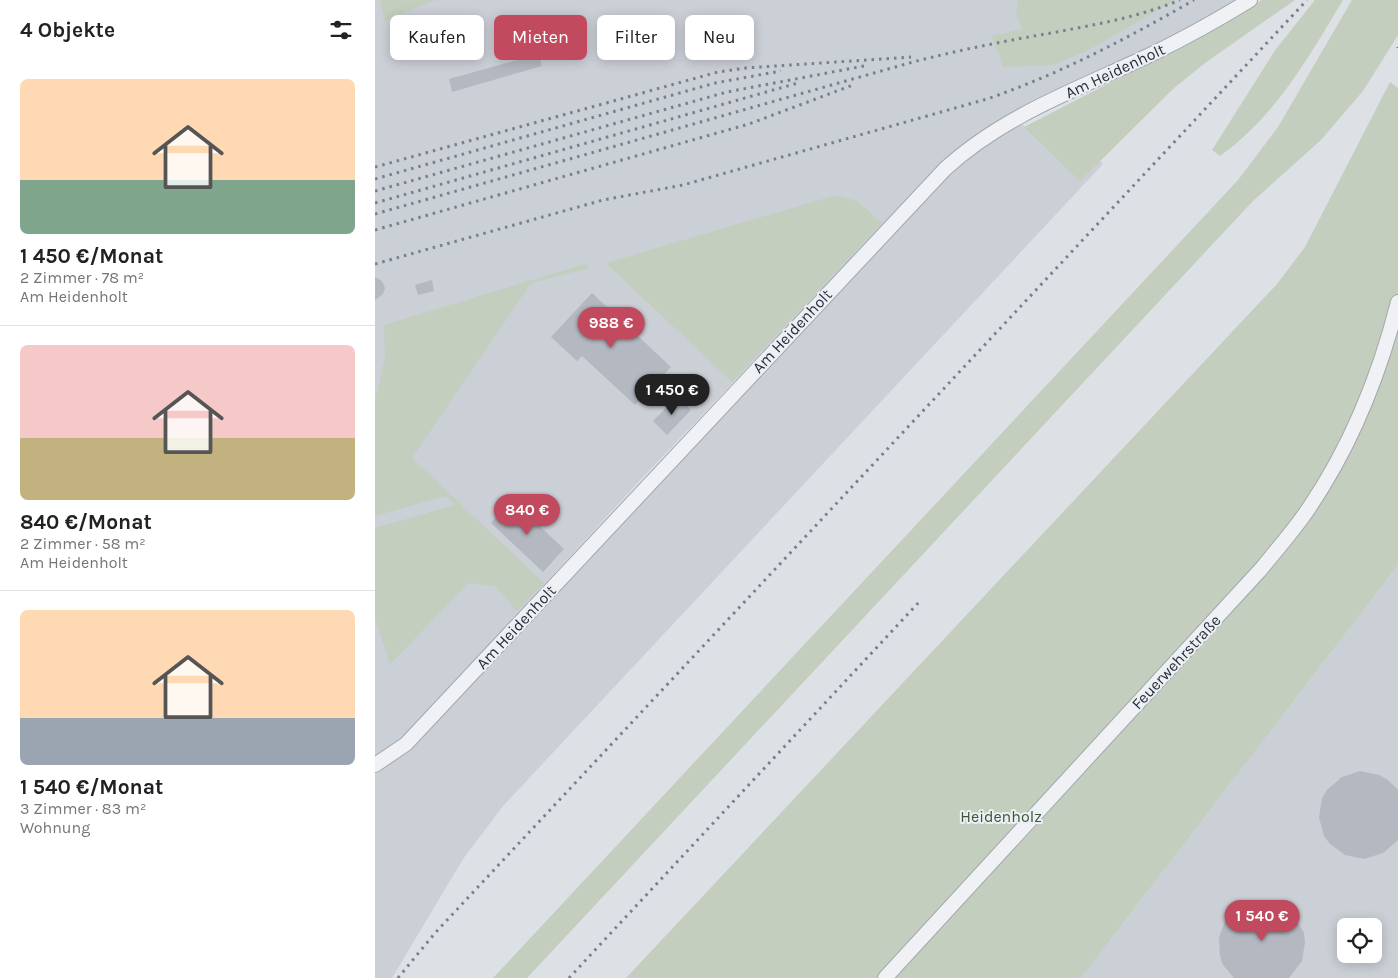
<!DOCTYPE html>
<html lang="de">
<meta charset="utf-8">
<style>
:root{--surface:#fff;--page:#f2f2f2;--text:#202124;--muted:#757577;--line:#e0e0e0;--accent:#c14a5e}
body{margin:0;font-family:Karla,sans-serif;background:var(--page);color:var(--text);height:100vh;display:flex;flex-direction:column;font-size:19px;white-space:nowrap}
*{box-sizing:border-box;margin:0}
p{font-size:16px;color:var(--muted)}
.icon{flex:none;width:28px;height:28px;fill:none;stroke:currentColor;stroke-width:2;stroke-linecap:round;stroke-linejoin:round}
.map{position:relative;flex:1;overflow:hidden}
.details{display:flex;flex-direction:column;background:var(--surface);width:375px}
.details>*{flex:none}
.banner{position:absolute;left:15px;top:15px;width:475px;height:45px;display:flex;gap:10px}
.buttons{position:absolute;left:962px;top:918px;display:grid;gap:10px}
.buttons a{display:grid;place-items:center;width:45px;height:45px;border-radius:8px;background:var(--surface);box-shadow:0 2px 12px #0003;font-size:25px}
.price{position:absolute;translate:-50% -42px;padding:0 11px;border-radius:18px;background:var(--accent);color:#fff;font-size:16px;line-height:32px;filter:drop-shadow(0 1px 2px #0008)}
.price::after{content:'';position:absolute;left:50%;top:30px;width:15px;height:11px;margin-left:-8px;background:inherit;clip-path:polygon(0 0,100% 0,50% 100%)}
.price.selected{background:#222;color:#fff}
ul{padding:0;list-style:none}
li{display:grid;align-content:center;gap:10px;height:265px;padding:0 20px}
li+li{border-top:1px solid var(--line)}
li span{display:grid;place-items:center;height:155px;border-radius:8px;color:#555}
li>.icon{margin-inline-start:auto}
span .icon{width:90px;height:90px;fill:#fffc;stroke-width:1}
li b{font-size:21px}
h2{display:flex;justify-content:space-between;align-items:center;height:60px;padding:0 20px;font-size:21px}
.chip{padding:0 18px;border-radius:8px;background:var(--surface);box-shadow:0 2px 12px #0003;font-size:18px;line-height:45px}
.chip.selected{background:var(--accent);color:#fff}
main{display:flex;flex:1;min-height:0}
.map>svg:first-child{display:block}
.built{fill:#cbcfd6;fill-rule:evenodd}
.green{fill:#c3cebe}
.building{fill:#b4b9c1}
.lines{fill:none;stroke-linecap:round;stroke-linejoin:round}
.minor-casing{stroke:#a3a7ae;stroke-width:16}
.minor{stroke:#eff1f4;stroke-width:14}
.rail{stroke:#77808d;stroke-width:3;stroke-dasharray:2.5 5;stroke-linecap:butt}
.labels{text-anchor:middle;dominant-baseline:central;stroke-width:4;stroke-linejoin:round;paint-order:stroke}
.street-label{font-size:16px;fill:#272e3a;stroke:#eceff3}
.park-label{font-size:16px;fill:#3c5536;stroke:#eceff3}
</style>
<main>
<section class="details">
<h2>4 Objekte<svg class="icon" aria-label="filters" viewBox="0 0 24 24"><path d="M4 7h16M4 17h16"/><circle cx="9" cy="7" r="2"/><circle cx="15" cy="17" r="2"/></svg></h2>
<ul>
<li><span style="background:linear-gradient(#ffd9b3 65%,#7fa58c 0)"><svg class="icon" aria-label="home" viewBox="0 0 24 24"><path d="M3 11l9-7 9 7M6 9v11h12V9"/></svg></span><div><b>1 450 €/Monat</b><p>2 Zimmer · 78 m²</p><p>Am Heidenholt</p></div></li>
<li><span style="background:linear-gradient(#f6c9c9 60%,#c2b280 0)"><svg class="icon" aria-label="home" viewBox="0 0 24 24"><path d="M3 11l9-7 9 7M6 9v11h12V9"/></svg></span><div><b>840 €/Monat</b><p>2 Zimmer · 58 m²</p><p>Am Heidenholt</p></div></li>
<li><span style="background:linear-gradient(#ffd9b3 70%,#9aa5b1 0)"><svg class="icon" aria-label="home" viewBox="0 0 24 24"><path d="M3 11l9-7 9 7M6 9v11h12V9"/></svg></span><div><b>1 540 €/Monat</b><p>3 Zimmer · 83 m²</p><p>Wohnung</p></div></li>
</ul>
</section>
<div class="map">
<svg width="1023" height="978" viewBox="0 0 1023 978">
<rect width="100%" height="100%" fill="#dde0e5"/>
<g class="built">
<polygon points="0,0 862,0 811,30 637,113 545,187 268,477 32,734 0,756"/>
<polygon points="645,122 705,180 725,161 728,164 128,806 88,859 17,978 0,978 0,774 36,750 573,173 604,147"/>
<path d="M1023,565V978H706ZM971,926H999V954H971Z"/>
</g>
<g class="green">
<polygon points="5,0 60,0 10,21"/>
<polygon points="643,0 800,0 719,47 679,65 628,67 617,36 647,29 641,13"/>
<polygon points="887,0 920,0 830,63 798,89 705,181 649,127 816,41"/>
<path d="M940,0H968C934,57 900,117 845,156L837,150L901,49Z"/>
<polygon points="977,0 1023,0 1023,35 988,91 946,140 877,202 152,978 118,978 863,180 903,127"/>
<polygon points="1015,82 1023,88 1023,565 706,978 251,978 902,284 930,247"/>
<polygon points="461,195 482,201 507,223 357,382 231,263"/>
<polygon points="210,264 215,268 156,283 37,458 169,583 142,611 120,586 94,583 15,664 0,618 0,528 80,505 71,496 0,516 0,401 10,357 9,325"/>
</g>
<g class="building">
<polygon points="159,37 167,66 77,92 74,79 153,57 148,41"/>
<polygon points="0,277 7,281 10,288 8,294 0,300"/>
<polygon points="57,280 59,291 43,295 40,285"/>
<polygon points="217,293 296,367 260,405 207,356 202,361 176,337"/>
<polygon points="303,396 316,410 292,435 278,421"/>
<polygon points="137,500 189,549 168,572 116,523"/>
<polygon points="985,771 1004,775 1013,780 1023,790 1023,840 1008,853 989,859 970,855 955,844 949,836 944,817 947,798 952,790 967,777"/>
<polygon points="885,901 894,901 912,909 919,916 929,933 930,942 927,961 914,978 859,978 848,965 845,956 844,937 851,919 866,906"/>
</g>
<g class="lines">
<g class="minor-casing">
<g id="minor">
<path d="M0,765L31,744L570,169C630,114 706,88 779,53C812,37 844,19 875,0"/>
<path d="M510,978L887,568C903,548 920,529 934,508C976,446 1005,373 1023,302"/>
</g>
</g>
<use href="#minor" class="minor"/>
<g class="rail">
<polyline points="1023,48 1023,47"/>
<polyline points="0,167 343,72 371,68 536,57"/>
<polyline points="0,179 340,83 406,71"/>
<polyline points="0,191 352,92 489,66"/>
<polyline points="0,203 423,83"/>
<path d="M0,214L538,62C584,50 630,41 676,33C719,25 764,17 805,0"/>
<polyline points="0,230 374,124 478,85"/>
<path d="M0,264L228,200L308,185L612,99C687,73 751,39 819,0"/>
<polyline points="23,978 60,933 932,0"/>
<polyline points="194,978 545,601"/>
</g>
</g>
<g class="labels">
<g class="street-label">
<text transform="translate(740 71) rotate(-25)">Am Heidenholt</text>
<text transform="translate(417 331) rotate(-47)">Am Heidenholt</text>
<text transform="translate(141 627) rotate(-47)">Am Heidenholt</text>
<text transform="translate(801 662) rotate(-47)">Feuerwehrstraße</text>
</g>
<g class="park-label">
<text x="626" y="816">Heidenholz</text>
</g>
</g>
</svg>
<div class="buttons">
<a><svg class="icon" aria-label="locate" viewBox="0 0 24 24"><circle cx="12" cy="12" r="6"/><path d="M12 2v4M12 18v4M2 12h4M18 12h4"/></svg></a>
</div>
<b class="price" style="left:236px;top:349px">988 €</b>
<b class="price selected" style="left:297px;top:416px">1 450 €</b>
<b class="price" style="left:152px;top:536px">840 €</b>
<b class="price" style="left:887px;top:942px">1 540 €</b>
<div class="banner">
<a class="chip">Kaufen</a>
<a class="chip selected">Mieten</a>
<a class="chip">Filter</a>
<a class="chip">Neu</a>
</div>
</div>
</main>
